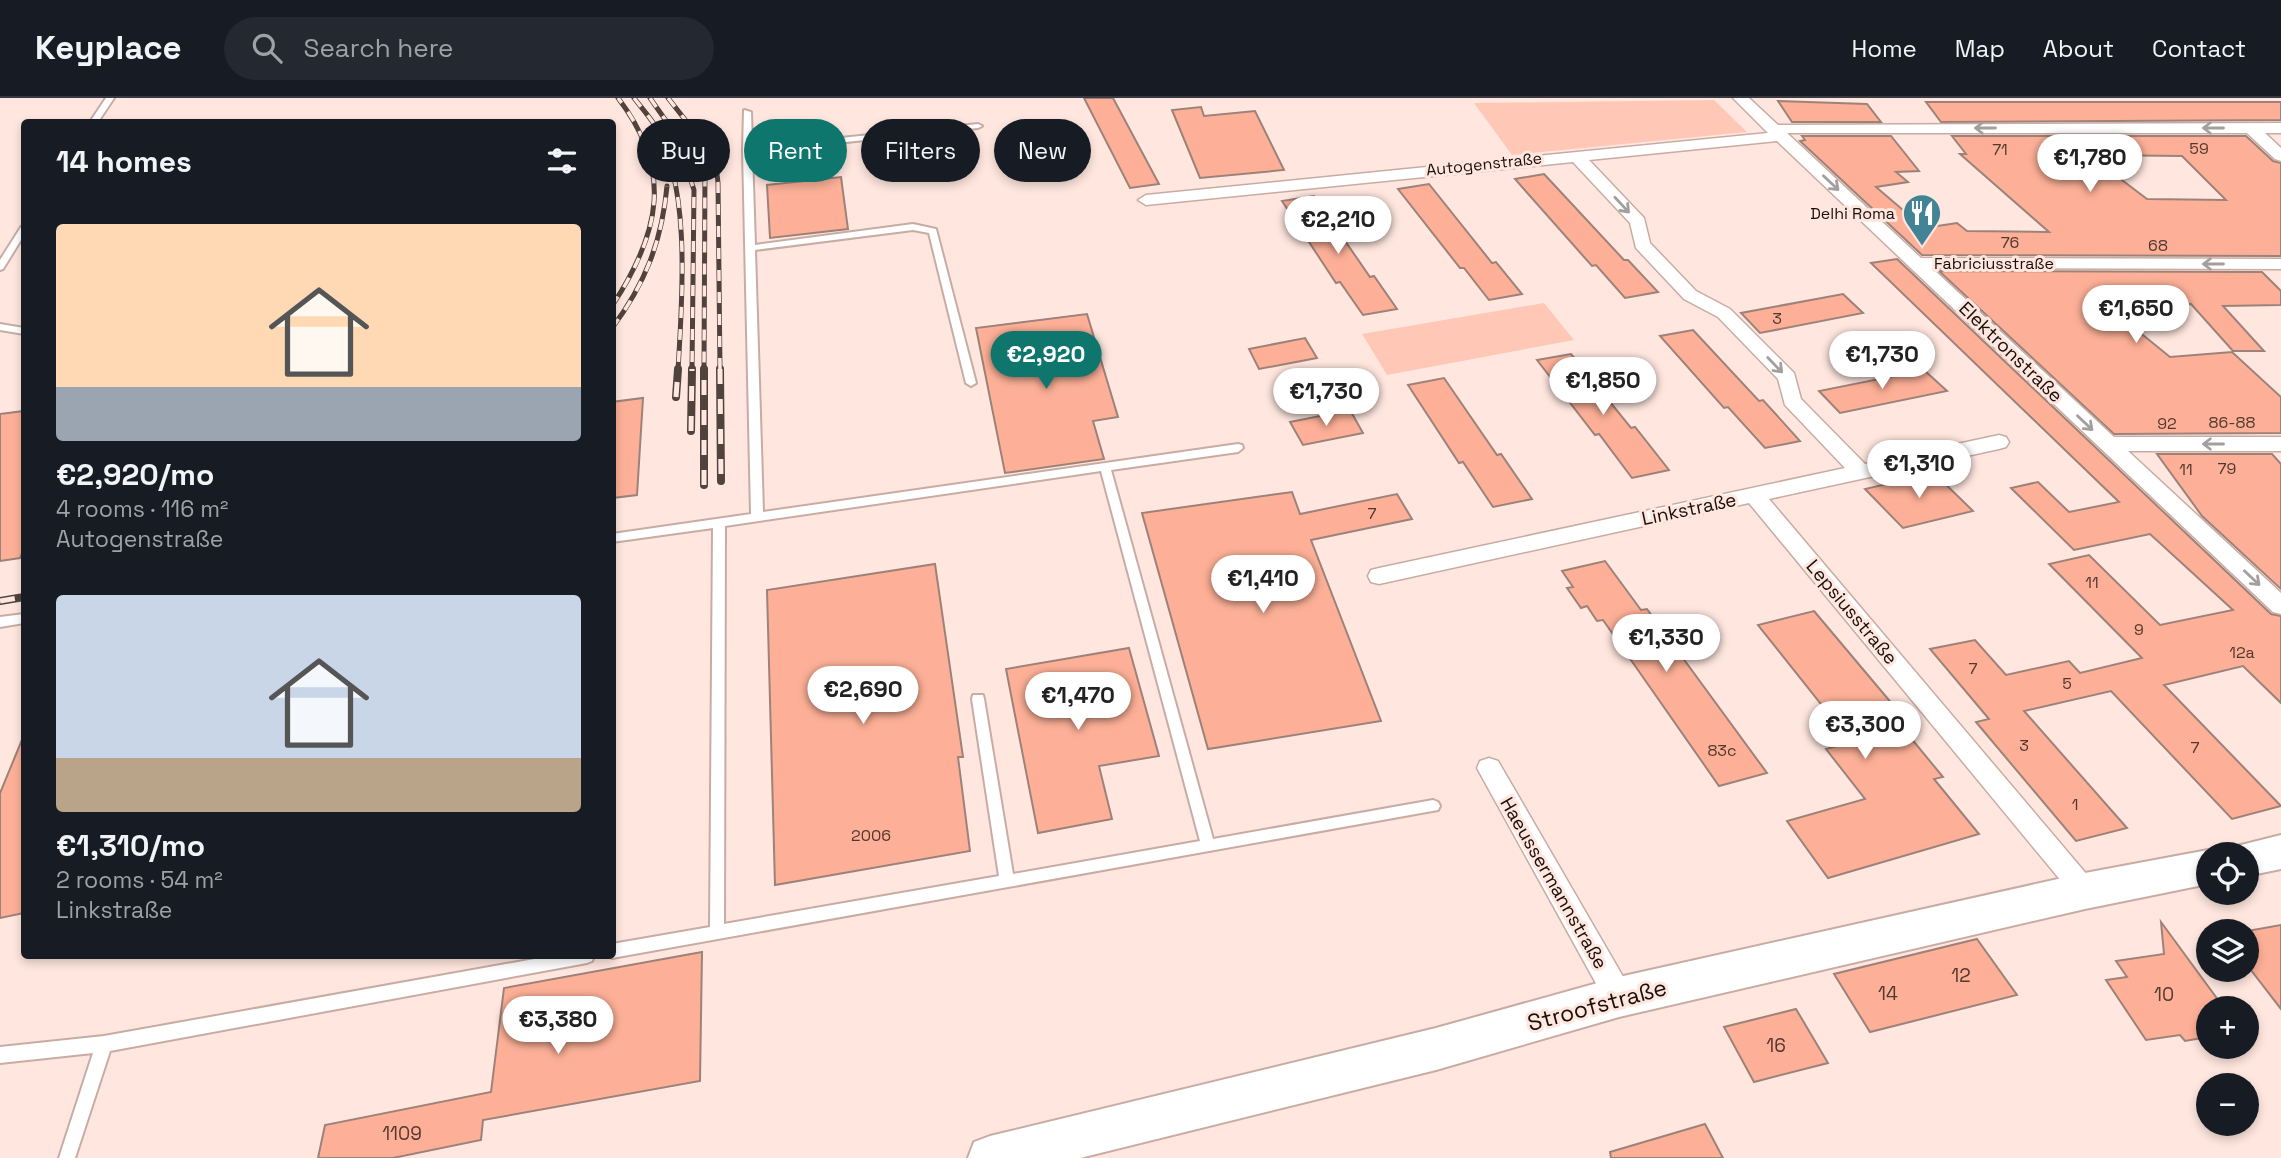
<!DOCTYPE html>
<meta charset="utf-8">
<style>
:root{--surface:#171b24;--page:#242831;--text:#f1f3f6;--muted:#9ea1a6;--line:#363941;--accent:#0f766e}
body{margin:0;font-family:"Space Grotesk",sans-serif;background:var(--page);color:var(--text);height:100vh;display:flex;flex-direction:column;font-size:26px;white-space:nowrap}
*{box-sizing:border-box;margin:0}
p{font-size:23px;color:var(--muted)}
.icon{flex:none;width:38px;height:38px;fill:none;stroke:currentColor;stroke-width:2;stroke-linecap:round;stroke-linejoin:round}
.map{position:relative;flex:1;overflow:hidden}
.drawer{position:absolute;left:21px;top:21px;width:595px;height:840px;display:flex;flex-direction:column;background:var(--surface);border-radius:7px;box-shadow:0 4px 10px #0003}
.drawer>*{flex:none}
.top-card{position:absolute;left:637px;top:21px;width:665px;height:63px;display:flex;gap:14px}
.tools{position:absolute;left:2196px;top:744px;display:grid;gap:14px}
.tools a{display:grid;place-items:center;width:63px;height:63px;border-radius:50%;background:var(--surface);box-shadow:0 4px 10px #0003;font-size:35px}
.price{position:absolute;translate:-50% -60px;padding:0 16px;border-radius:24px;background:#fff;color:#222;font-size:23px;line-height:46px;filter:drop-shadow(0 2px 4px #0008)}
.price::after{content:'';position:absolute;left:50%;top:42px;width:21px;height:16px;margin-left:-10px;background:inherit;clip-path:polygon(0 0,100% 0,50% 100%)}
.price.current{background:var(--accent);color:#fff}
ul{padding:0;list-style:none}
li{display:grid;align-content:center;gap:14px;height:371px;padding:0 35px}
li span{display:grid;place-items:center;height:217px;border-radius:7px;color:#555}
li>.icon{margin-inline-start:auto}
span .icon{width:126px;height:126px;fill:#fffc;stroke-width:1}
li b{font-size:30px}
h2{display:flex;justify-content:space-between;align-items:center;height:84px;padding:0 35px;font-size:30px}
.tag{padding:0 24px;border-radius:32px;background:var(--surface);box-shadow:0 4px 10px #0003;font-size:24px;line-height:63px}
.tag.current{background:var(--accent);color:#fff}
header{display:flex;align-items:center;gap:42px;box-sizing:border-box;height:98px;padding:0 35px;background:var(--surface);border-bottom:2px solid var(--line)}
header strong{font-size:33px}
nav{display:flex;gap:38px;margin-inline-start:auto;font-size:24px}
.search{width:490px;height:63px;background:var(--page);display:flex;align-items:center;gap:18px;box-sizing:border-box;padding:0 24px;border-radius:38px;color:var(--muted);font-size:26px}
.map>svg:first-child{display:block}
.green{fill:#ffc7b6}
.building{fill:#fdb097;stroke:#9d8279;stroke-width:2;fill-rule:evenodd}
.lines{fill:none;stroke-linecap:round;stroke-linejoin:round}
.lane-casing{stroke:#c8aca3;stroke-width:4}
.street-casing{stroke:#c8aca3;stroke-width:3}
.secondary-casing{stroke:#c8aca3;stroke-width:4}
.lane{fill:#fff;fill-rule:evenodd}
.street{fill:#fff;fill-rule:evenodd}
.secondary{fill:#fff;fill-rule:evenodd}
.rail-far1-casing{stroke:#50433e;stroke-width:5}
.rail-casing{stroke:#50433e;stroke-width:8}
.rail-far1{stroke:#ffe7df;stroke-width:3.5;stroke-dasharray:11;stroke-linecap:butt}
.rail{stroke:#ffe7df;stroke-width:5;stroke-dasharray:15;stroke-linecap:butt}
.oneway{stroke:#a39f9e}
.labels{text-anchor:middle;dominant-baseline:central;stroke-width:6;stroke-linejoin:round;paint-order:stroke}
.number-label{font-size:16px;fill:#52382f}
.far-street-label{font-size:16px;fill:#19100c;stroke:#ffe7df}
.far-poi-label{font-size:16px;fill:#19100c;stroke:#ffe7df;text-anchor:end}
.street-label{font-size:19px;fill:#19100c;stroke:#ffe7df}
.near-number-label{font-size:19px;fill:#52382f}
.near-street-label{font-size:23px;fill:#19100c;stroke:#ffe7df}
</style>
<header>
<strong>Keyplace</strong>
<div class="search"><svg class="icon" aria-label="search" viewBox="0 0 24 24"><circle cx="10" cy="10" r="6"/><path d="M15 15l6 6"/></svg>Search here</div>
<nav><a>Home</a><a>Map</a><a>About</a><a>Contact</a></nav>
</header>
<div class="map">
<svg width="2281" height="1060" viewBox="0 0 2281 1060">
<rect width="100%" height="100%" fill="#ffe7df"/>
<g class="green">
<polygon points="1714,2 1747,34 1512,57 1474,5"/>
<polygon points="1544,205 1574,242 1387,277 1362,236"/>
</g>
<g class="building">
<polygon points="1084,0 1113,0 1159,86 1130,90"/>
<polygon points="1778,3 1867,6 1881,24 1792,24"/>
<polygon points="1926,4 2281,4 2281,22 1941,24"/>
<polygon points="1201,9 1204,18 1255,13 1284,72 1200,80 1172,12"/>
<path d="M1802,38H1891L1919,73L1896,74L1908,84L1876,89L1924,130L1957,125L1967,133L2049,134L1960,56H1966L1952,38H2246L2273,63L2281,65V158L1922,157L1800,43L1805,42ZM2089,57L2182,58L2226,102L2147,101Z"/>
<polygon points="1544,76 1624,162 1628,162 1658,194 1625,200 1596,167 1592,168 1515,81"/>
<polygon points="841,79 848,131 770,140 767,87"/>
<polygon points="1429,86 1492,165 1496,164 1522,196 1489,202 1464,170 1460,170 1398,91"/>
<polygon points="1314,98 1370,179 1374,178 1397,211 1363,217 1340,184 1336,185 1282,103"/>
<polygon points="1897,161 2271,516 2281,518 2281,605 2243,568 2164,587 2281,708 2232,721 2111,593 2024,613 2127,730 2076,743 1976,624 1989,621 1930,551 1975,542 2006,577 2069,563 2080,575 2142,560 2049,466 2089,457 2160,527 2233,512 2150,436 2074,452 2011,390 2038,384 2069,414 2119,404 1871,165"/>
<polygon points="1939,173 2262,174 2281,193 2281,207 2223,208 2264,253 2233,253 2191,206 2106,207 2170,259 2232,254 2281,299 2281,335 2114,336"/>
<polygon points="1843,196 1863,215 1760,235 1741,215"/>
<polygon points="1087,216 1118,319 1093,323 1104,361 1005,375 976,230"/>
<polygon points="1693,232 1759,303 1763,302 1800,343 1765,350 1728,309 1724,310 1660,238"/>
<polygon points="1305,240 1317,260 1259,271 1249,251"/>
<polygon points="1571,256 1631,330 1635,329 1669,372 1632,380 1599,336 1595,337 1537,262"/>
<polygon points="1924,272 1947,293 1840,315 1819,293"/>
<polygon points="1444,280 1497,357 1501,356 1532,401 1493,409 1463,364 1459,365 1408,287"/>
<polygon points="643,300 637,397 612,400 612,304"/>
<polygon points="1350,312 1363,335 1303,347 1290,324"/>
<polygon points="24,313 24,450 20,460 0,463 0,316"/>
<polygon points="2157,356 2272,356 2281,366 2281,491 2202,418"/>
<polygon points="1934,375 1973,413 1903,430 1865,391"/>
<polygon points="1292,394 1300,416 1397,396 1412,421 1311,442 1381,623 1208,651 1142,415"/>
<polygon points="1605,463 1641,512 1647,511 1767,675 1719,688 1603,522 1597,523 1587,508 1581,510 1567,490 1573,489 1562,473"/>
<polygon points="935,466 963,659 958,659 970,753 775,787 767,492"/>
<polygon points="1814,513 1909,626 1901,628 1943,679 1934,681 1979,736 1828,780 1787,723 1865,701 1826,651 1851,644 1758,527"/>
<polygon points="1129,550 1159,658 1099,668 1112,721 1038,735 1006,571"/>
<polygon points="24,637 24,815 0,820 0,695"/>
<polygon points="2161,824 2224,910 2208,910 2208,939 2185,943 2180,937 2146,942 2106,882 2127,879 2116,863 2164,856"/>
<polygon points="2281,827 2281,911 2247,867 2247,833"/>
<polygon points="1977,841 2017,897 1870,934 1834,876"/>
<polygon points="702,854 700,983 483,1022 481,1042 393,1060 318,1060 325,1027 491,994 504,890"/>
<polygon points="1796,911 1828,965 1754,984 1724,929"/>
<polygon points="1705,1026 1723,1060 1611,1060 1610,1054"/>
</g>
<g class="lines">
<g class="lane-casing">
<g id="lane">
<polygon points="106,0 114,0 98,24 90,24"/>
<path d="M744,12L751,14L752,49L978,26L982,28L978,30L752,54L755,147L913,126L936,131L976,285L971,288L966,285L929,135L913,132L755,152L763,414L1238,346L1242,347L1243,350L1238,354L1111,372L1213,741L1433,702L1438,704L1440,708L1438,712L612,860L607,858H612V846L710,829L713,430L612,444V436L751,416L743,52ZM1101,373L1200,743L1013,776L984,601L983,597H973L972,601L999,778L724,826L725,428Z"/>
<polygon points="24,128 24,137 3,171 0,172 0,162 21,129"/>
<polygon points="0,226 24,230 24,236 0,232"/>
<polygon points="24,516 24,525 0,529 0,519"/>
<polygon points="551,858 594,858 592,863 587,865 110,953 75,1060 59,1060 93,955 0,965 0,949 104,938"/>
</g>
</g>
<g class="street-casing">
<g id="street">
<polygon points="1733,0 1749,0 1778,27 2281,25 2281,35 2265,35 2281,50 2281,63 2275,61 2247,35 1787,35 1921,160 2281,161 2281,171 1932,170 2114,339 2281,339 2281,353 2128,353 2281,495 2281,516 2273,514 1777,43 1589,62 1644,120 1650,145 1696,193 1730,211 1794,275 1801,301 1865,366 1999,337 2006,339 2009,344 2006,349 1999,351 1769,401 2094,785 2098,793 2094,801 2085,805 2076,801 1749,405 1379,486 1371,484 1368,478 1371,472 1379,470 1845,370 1785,307 1778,281 1718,219 1684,201 1636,150 1630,125 1573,64 1146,107 1138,102 1146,97 1768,35"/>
<polygon points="1489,660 1498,663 1629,889 1633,899 1629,909 1619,912 1609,909 1477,670 1480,663"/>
</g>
</g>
<g class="secondary-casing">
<g id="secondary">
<polygon points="2281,737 2281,771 2247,778 2247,756 2230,756 2233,749"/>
<polygon points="2208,752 2219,756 2208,756 2208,786 2085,811 1619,919 1436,972 1080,1060 968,1060 974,1044 990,1038 1436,930 1619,879 2085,775"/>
</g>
</g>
<use href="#lane" class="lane"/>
<use href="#street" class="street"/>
<use href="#secondary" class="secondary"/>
<g class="rail-far1-casing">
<g id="rail-far1">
<path d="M634,0C641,9 648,17 654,26C692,88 682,202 678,272"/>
<polyline points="650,0 676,37 694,92 692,272"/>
<polyline points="668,0 694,33 705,70 704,272"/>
<polyline points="706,42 716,67 718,85 720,272"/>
<path d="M612,208C660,135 674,73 618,0"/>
<path d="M612,230C645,186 662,143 667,88"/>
</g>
</g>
<g class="rail-casing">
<g id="rail">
<polyline points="720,271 721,383"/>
<polyline points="676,299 678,271"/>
<polyline points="691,333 692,271"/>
<polyline points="704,387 704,271"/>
<polyline points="0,503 24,499"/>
</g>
</g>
<use href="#rail-far1" class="rail-far1"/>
<use href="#rail" class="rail"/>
</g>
<defs><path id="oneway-shaft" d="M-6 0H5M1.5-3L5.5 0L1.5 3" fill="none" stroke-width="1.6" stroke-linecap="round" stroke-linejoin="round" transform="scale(1.75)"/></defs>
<g class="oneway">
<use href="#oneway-shaft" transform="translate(1985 30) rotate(180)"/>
<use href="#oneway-shaft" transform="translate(2213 30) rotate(180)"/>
<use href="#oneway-shaft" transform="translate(1831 85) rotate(43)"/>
<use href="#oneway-shaft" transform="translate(1622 107) rotate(47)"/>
<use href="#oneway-shaft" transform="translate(2213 166) rotate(-180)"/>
<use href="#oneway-shaft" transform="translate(1775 267) rotate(46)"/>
<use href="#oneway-shaft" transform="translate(2085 325) rotate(44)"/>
<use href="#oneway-shaft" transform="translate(2213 346) rotate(180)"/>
<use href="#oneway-shaft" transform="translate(2252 480) rotate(43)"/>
</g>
<defs>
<g id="restaurant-pin" transform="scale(2.0125)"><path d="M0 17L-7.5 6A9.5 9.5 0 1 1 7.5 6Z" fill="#428395" stroke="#ffe7df"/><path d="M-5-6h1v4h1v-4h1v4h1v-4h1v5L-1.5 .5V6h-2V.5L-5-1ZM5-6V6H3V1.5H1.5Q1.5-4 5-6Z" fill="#fff"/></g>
</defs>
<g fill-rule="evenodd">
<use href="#restaurant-pin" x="1922" y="115"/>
</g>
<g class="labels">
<g class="number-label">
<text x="2199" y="50">59</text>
<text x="2000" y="51">71</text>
<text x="2010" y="144">76</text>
<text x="2158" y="147">68</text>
<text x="1777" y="220">3</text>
<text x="2232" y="324">86-88</text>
<text x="2167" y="325">92</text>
<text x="2227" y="370">79</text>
<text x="2186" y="371">11</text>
<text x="1372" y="415">7</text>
<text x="2092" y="484">11</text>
<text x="2139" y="531">9</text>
<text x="2242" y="554">12a</text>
<text x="1973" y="570">7</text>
<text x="2067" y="585">5</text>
<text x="2024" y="647">3</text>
<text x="2195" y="649">7</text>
<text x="1722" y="652">83c</text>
<text x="2075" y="706">1</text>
<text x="871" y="737">2006</text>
</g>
<g class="far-street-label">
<text transform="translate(1484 66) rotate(-6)">Autogenstraße</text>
<text x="1994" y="165">Fabriciusstraße</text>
</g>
<g class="far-poi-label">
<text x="1895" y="115">Delhi Roma</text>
</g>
<g class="street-label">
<text transform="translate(2011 254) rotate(44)">Elektronstraße</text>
<text transform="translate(1689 411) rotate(-12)">Linkstraße</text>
<text transform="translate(1852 514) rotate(50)">Lepsiusstraße</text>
<text transform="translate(1554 785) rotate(60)">Haeussermannstraße</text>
</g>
<g class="near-number-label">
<text x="1961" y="877">12</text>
<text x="1888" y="895">14</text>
<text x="2164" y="896">10</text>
<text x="1776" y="947">16</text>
<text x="402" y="1035">1109</text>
</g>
<g class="near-street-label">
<text transform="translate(1597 907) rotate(-15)">Stroofstraße</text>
</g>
</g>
</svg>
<div class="tools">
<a><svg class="icon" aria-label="locate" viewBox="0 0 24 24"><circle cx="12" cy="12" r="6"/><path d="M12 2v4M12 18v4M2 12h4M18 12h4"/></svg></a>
<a><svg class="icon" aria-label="layers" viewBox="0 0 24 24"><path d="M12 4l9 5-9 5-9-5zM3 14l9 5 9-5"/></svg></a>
<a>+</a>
<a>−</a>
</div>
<b class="price" style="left:2090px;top:96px">€1,780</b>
<b class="price" style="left:1338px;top:158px">€2,210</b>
<b class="price" style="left:2136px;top:247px">€1,650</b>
<b class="price current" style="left:1046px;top:293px">€2,920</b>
<b class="price" style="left:1882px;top:293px">€1,730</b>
<b class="price" style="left:1603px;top:319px">€1,850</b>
<b class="price" style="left:1326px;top:330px">€1,730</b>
<b class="price" style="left:1919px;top:402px">€1,310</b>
<b class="price" style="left:1263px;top:517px">€1,410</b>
<b class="price" style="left:1666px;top:576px">€1,330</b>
<b class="price" style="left:863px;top:628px">€2,690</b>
<b class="price" style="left:1078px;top:634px">€1,470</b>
<b class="price" style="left:1865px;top:663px">€3,300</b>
<b class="price" style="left:558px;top:958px">€3,380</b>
<div class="top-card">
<a class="tag">Buy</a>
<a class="tag current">Rent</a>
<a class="tag">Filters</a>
<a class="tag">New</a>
</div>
<section class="drawer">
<h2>14 homes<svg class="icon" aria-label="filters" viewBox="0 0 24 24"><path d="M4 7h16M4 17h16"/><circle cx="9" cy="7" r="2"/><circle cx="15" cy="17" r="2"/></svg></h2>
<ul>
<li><span style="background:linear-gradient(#ffd9b3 75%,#9aa5b1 0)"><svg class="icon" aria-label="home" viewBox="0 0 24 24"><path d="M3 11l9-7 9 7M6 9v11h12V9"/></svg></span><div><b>€2,920/mo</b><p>4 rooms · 116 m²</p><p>Autogenstraße</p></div></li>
<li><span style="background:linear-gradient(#c9d6e8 75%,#b9a48a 0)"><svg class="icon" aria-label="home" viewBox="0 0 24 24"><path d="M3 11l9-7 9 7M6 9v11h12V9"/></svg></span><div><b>€1,310/mo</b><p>2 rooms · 54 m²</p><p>Linkstraße</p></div></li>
</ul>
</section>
</div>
